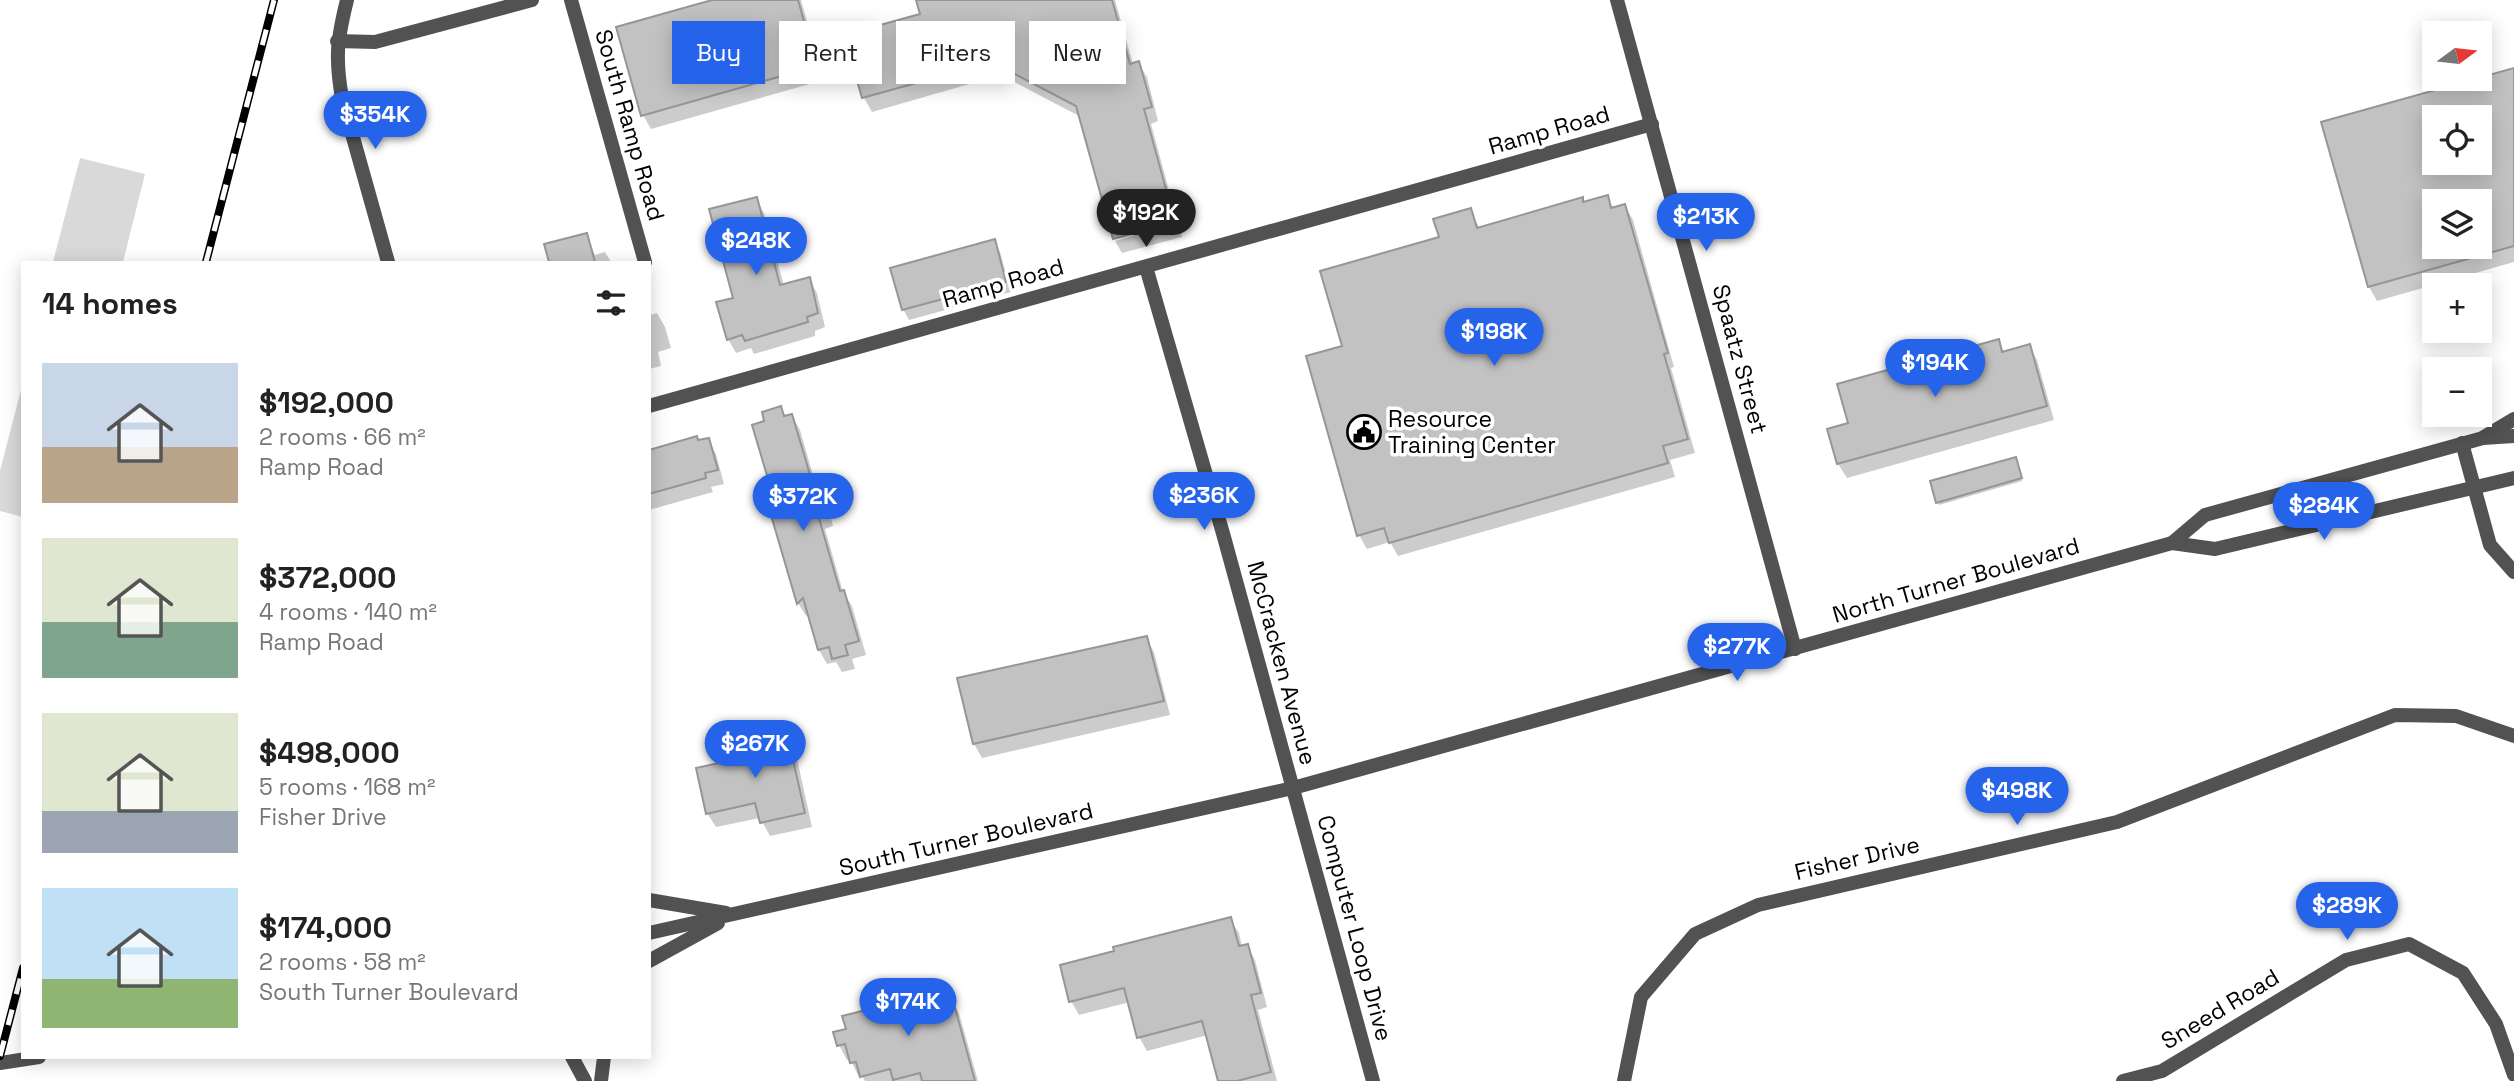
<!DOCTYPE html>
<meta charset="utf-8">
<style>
:root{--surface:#fff;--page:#f6f6f6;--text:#222;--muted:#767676;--accent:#2563eb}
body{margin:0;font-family:"Space Grotesk",sans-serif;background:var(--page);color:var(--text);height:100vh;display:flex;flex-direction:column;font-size:26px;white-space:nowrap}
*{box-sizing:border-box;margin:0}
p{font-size:23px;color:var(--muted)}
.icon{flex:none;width:38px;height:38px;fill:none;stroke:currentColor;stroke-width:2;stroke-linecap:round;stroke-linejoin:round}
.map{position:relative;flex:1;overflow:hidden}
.details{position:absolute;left:21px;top:261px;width:630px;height:798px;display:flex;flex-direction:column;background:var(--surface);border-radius:0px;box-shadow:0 4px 18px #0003}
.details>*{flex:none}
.guide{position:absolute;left:672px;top:21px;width:665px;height:63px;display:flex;gap:14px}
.needle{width:46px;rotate:75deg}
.fabs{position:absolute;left:2422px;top:21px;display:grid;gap:14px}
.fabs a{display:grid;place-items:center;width:70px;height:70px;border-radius:0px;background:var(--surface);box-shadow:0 4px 18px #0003;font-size:35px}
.price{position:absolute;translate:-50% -60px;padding:0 16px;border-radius:24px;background:var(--accent);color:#fff;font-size:23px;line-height:46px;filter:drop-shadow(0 2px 4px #0008)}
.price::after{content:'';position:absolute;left:50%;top:42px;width:21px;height:16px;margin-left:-10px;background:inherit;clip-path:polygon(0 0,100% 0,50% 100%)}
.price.current{background:#222;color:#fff}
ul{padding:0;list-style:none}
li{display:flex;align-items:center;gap:21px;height:175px;padding:0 21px}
li span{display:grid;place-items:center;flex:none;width:196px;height:140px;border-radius:0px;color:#555}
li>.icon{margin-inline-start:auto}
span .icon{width:84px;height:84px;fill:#fffc;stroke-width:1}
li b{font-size:30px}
h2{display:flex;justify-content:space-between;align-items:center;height:84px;padding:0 21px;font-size:30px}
.chip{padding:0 24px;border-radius:0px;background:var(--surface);box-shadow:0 4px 18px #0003;font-size:24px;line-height:63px}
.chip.current{background:var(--accent);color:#fff}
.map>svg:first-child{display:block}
.green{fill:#d9d9d9}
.shadow{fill:#0003;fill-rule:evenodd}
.building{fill:#c2c2c2;stroke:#969696;stroke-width:2;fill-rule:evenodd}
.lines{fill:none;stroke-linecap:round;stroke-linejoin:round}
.street{stroke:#525252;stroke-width:14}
.rail-casing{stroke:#000;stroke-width:8}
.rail{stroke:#fff;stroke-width:5;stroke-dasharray:16;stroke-linecap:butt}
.labels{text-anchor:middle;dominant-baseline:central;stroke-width:7;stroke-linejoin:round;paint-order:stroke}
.street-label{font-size:23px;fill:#000;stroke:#fff}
.poi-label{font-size:23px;fill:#000;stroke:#fff;text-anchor:start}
</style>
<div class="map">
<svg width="2514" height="1081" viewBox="0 0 2514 1081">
<rect width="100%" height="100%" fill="#fff"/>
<g class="green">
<polygon points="80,158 145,174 123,262 53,262"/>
<polygon points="23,382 23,517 0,511 0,471"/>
</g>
<g class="shadow">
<polygon points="718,0 801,0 824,80 651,129 643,115"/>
<polygon points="918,0 1115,0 1133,64 1138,63 1147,77 1158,121 1151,124 1177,220 1115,237 1115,240 1081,117 1001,75 872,112 864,98 846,36 922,15"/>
<path d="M2514,70V262L2377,301L2369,287L2323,124ZM2434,117H2480V163H2434ZM2434,201H2480V247H2434Z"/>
<polygon points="1607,197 1614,209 1625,206 1633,220 1674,367 1671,368 1695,453 1670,460 1675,477 1398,556 1390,542 1367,549 1359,535 1344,348 1441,238 1470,210 1480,229 1582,199 1585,204"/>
<polygon points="756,199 764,213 784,286 809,279 817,293 825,327 815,331 815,336 754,354 751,348 736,353 728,339"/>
<polygon points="1178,223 1182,237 1122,253 1115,241"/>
<polygon points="586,235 595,255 605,252 611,262 551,262 546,245"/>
<polygon points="994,242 1000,252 1011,292 909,320 903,309"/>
<polygon points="657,313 665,327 671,348 658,352 661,366 649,369 649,315"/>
<polygon points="1998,341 2005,353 2029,346 2037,360 2054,420 1847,478 1838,464 1829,430 1850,424"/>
<polygon points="781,408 786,417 792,416 800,430 817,489 827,503 833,526 825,529 843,592 852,606 866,655 852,659 855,669 842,672 836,662 827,664 819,650 809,613 806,616 798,603 768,499 775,497 766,423"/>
<polygon points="708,440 716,454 724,484 711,487 713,492 649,510 649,451"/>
<polygon points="2016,461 2022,481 1939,505 1938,502"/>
<polygon points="1146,638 1154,652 1170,715 982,758 974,744 959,679"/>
<polygon points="786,731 794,745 812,827 770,836 760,818 716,827 707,813 748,758"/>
<polygon points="1230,919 1239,933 1242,947 1247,946 1255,960 1267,1007 1258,1010 1277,1081 1220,1081 1208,1035 1147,1051 1139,1037 1130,1002 1079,1015 1071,1001"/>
<polygon points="910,990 914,997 942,990 948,1000 951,999 959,1013 978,1081 865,1081 862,1076 859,1077 850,1059 847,1060 839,1045 848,1030 876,1009"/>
</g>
<g class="building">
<polygon points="712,0 798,0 817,66 641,116 616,27"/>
<polygon points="916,0 1112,0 1130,64 1139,61 1152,107 1144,109 1175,222 1113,239 1076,106 992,62 862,98 844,35 920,14"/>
<path d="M2514,68V246L2368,287L2321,122ZM2434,117H2480V163H2434ZM2434,201H2480V247H2434Z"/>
<polygon points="1608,195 1611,208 1625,204 1668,353 1664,354 1688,439 1663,446 1668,463 1389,543 1384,528 1357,536 1306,356 1342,346 1320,271 1439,237 1433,219 1471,208 1477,228 1583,197 1583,202"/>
<polygon points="757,197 780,285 810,277 818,313 807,317 808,322 745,341 742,335 727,340 716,302 733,298 709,209"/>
<polygon points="587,233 595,262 549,262 544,244"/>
<polygon points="995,239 1006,282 902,310 890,268"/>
<polygon points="1999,339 2002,352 2030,344 2047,406 1837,464 1827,429 1848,423 1837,384"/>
<polygon points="781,406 784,416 792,414 814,488 819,487 827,512 818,515 840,591 844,590 859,641 845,645 848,655 832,659 829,647 818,650 803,598 797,604 766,498 773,496 752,425 764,421 762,412"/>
<polygon points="697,436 698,440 709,438 718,470 705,473 706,478 649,494 649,450"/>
<polygon points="2016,457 2022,478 1936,503 1930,481"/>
<polygon points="1147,636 1164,701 973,744 957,678"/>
<polygon points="786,729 805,813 760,823 755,803 706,814 696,768 746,757 742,739"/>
<polygon points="1231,917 1239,946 1248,944 1261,993 1251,995 1271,1072 1237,1081 1218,1081 1202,1021 1137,1038 1124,988 1069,1002 1060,965 1114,951 1113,947"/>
<polygon points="911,988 913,995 943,988 946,998 952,997 975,1081 922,1081 920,1073 893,1080 890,1069 860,1077 856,1062 850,1063 845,1044 837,1046 833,1032 846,1029 842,1016 874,1008 872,998"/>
</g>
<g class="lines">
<g class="street">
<path d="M347,0C337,40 335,58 342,98L388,262"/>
<polyline points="571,0 645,262"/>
<polyline points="1617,0 1795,649"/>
<polyline points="337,41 375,42 532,0"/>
<polyline points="1146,267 1224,537 1373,1081"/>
<polyline points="649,406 1652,124"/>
<polyline points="2484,437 2514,419"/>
<polyline points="2462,443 2490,545 2514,572"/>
<polyline points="2172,543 2205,515 2483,438 2514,436"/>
<polyline points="649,900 726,913"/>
<polyline points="649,933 1293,788 2172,543 2215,549 2514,478"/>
<polyline points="649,961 718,923"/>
<polyline points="572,1057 585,1081"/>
<polyline points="0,1063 39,1057"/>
<polyline points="601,1081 604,1057"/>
<polyline points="1624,1081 1641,997 1695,934 1758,905 2117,822 2395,715 2456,716 2514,736"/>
<polyline points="2123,1081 2162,1071 2346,960 2409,944 2463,973 2496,1024 2514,1075"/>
</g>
<g class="rail-casing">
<g id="rail">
<polyline points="206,262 274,0"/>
<polyline points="0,1056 23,968"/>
</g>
</g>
<use href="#rail" class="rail"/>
</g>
<defs>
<g id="civic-ring" transform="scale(1.75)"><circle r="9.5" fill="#fff" stroke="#000" stroke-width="1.5"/><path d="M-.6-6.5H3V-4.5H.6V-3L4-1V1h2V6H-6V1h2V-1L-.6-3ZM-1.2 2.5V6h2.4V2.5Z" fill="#000"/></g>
</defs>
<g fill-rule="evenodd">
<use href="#civic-ring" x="1364" y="432"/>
</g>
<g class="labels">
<g class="street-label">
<text transform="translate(630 125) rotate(74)">South Ramp Road</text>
<text transform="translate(1549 130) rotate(-16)">Ramp Road</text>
<text transform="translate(1003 283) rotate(-16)">Ramp Road</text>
<text transform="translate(1740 359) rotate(75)">Spaatz Street</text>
<text transform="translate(1956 580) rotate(-16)">North Turner Boulevard</text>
<text transform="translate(1282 663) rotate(75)">McCracken Avenue</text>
<text transform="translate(966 839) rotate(-13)">South Turner Boulevard</text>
<text transform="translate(1857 858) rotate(-13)">Fisher Drive</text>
<text transform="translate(1355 928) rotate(75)">Computer Loop Drive</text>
<text transform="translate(2220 1009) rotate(-31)">Sneed Road</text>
</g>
<g class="poi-label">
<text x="1388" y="419">Resource<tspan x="1388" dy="26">Training Center</tspan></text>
</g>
</g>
</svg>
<div class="fabs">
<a><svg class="needle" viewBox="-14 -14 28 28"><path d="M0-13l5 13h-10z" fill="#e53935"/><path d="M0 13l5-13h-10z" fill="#767676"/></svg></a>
<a><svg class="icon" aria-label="locate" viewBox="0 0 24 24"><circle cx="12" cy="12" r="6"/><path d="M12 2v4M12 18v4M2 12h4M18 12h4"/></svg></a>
<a><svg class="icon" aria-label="layers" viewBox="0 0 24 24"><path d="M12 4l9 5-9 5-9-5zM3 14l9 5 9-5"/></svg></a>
<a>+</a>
<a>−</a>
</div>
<b class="price" style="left:375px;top:151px">$354K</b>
<b class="price current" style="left:1146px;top:249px">$192K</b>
<b class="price" style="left:1706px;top:253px">$213K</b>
<b class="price" style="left:756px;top:277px">$248K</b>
<b class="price" style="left:1494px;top:368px">$198K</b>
<b class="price" style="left:1935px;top:399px">$194K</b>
<b class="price" style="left:1204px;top:532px">$236K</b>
<b class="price" style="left:803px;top:533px">$372K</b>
<b class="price" style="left:2324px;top:542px">$284K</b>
<b class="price" style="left:1737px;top:683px">$277K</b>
<b class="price" style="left:755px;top:780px">$267K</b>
<b class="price" style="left:2017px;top:827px">$498K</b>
<b class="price" style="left:2347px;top:942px">$289K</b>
<b class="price" style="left:908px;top:1038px">$174K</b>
<div class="guide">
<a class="chip current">Buy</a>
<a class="chip">Rent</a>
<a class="chip">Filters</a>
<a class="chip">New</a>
</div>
<section class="details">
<h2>14 homes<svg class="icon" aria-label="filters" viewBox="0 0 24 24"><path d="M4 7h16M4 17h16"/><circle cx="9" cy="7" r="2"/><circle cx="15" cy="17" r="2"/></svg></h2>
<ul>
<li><span style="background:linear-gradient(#c9d6e8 60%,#b9a48a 0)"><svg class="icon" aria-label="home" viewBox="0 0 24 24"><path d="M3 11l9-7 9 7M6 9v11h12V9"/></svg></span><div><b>$192,000</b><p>2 rooms · 66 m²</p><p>Ramp Road</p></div></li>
<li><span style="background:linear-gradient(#dfe7d0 60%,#7fa58c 0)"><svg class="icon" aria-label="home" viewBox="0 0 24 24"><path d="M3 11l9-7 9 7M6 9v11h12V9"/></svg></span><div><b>$372,000</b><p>4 rooms · 140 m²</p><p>Ramp Road</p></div></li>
<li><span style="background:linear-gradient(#dfe7d0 70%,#9aa5b1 0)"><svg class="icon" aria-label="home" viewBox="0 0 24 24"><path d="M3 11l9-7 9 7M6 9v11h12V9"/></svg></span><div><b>$498,000</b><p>5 rooms · 168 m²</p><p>Fisher Drive</p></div></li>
<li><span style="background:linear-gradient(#bfe0f5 65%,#8fb573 0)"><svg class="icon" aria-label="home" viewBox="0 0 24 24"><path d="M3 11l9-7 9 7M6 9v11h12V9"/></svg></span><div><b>$174,000</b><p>2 rooms · 58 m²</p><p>South Turner Boulevard</p></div></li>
</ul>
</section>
</div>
